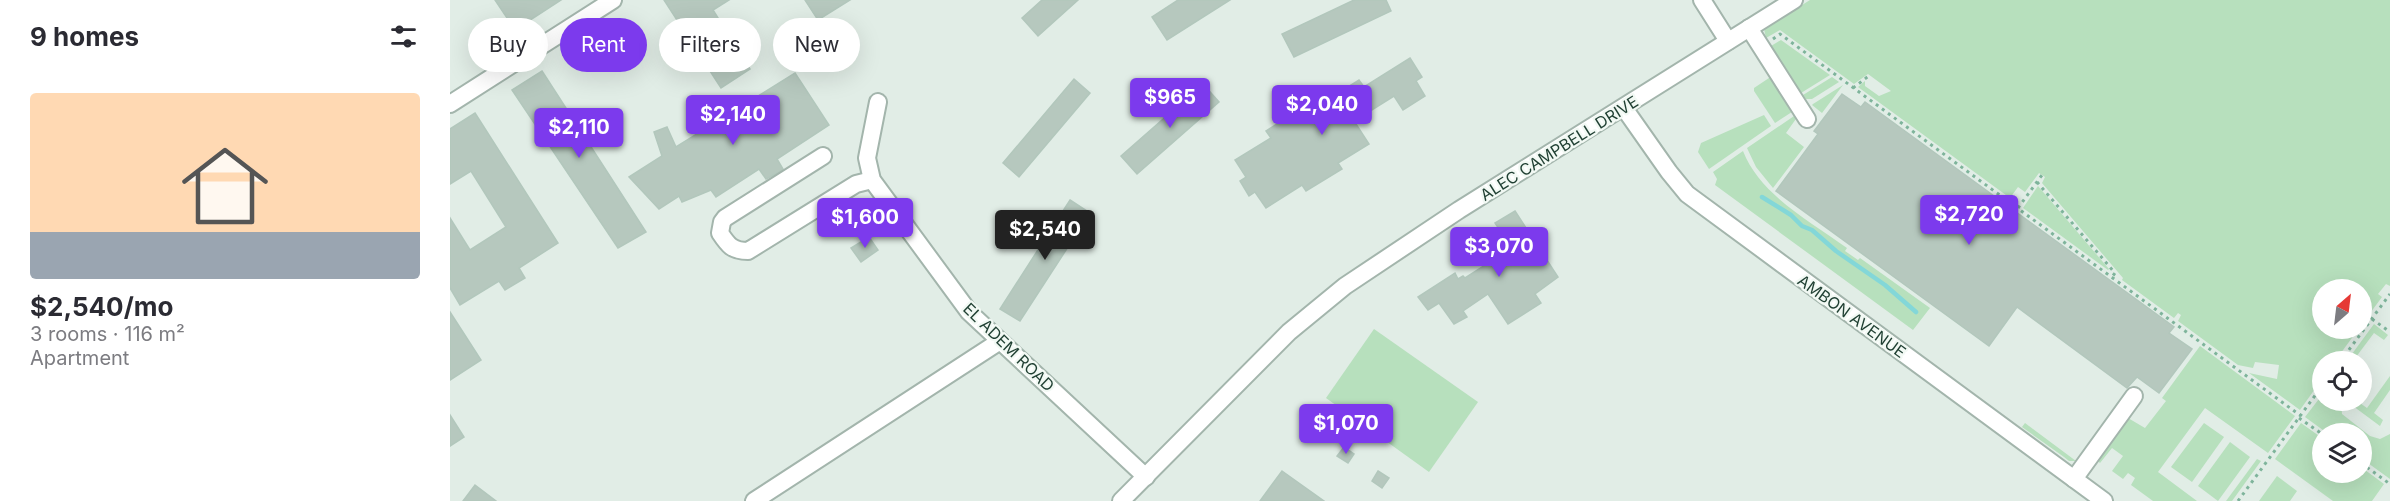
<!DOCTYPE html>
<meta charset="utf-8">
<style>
:root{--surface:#fff;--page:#f2f2f3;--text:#2b2b33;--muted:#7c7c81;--line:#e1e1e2;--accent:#7c3aed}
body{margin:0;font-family:Inter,sans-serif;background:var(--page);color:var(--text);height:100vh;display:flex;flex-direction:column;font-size:22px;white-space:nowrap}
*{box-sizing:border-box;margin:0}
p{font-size:20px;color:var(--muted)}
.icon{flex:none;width:33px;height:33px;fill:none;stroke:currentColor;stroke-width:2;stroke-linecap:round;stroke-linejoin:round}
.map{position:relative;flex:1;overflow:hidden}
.details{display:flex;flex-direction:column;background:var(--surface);width:450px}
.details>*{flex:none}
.top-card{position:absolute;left:18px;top:18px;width:570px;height:54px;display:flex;gap:12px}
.needle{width:39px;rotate:28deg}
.buttons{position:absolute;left:1862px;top:279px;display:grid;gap:12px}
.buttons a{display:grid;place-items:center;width:60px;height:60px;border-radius:50%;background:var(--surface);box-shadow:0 6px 24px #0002;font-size:30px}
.price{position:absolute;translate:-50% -51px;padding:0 14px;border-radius:6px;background:var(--accent);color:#fff;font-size:20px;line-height:39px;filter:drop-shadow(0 2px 3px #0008)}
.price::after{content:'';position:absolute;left:50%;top:36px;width:18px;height:14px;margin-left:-9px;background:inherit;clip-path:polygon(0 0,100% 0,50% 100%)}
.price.current{background:#222;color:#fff}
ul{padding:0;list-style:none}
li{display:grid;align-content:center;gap:12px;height:318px;padding:0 30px}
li+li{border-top:2px solid var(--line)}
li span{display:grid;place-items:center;height:186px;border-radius:6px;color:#555}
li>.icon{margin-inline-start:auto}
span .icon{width:108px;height:108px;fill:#fffc;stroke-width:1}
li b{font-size:26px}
h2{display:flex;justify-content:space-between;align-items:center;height:72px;padding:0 30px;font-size:26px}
.tag{padding:0 21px;border-radius:27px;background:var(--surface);box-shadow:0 6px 24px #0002;font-size:21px;line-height:54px}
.tag.current{background:var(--accent);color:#fff}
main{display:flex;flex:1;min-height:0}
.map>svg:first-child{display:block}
.green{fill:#b7e0bd}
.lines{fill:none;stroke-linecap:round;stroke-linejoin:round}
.stream{stroke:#83d7d8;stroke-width:4.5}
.building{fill:#b6c8be;stroke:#b2c7bc;stroke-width:1.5}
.minor-casing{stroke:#a3b5ac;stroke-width:20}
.path{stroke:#7eb49b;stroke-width:3;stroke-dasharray:3 4.5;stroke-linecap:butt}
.minor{stroke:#fff;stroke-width:16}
.labels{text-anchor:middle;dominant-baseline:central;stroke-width:4.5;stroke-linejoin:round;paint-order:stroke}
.street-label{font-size:16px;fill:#1f3f32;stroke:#f2f9f4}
</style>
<main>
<section class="details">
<h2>9 homes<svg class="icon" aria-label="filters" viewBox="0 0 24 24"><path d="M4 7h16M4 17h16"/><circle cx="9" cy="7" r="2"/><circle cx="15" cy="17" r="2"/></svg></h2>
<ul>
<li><span style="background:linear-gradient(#ffd9b3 75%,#9aa5b1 0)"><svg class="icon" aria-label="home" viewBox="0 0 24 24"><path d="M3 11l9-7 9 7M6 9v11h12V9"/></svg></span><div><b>$2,540/mo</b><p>3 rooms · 116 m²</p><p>Apartment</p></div></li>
</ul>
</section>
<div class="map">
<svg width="1940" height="501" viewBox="0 0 1940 501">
<rect width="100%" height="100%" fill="#e1ede6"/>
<g class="green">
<polygon points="1360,0 1940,0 1940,286 1936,284 1928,294 1932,297 1915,320 1911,318 1911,290 1872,290 1872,328 1903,329 1907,331 1885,361 1872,362 1872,379 1850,410 1799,373 1827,379 1829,365 1805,362 1803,368 1788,365 1728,321 1731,315 1728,313 1724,318 1672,280 1673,278 1592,183 1595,177 1589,173 1575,192 1568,187 1560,198 1408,87 1415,81 1415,86 1429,96 1441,91 1418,74 1404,84 1330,30 1316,38 1314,29"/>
<polygon points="1331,40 1380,75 1351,93 1321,46"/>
<polygon points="1382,77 1389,82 1362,99 1356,99 1353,95"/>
<polygon points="1319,78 1322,78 1345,110 1325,123 1304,91 1304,88"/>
<polygon points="1393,85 1372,113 1362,105 1363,104"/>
<polygon points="1347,114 1348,116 1336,133 1354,147 1323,188 1306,167 1297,148"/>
<polygon points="1314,115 1321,126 1259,169 1248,152 1251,143"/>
<path d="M1293,151C1310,195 1360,221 1397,248L1395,251L1408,260L1410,258L1480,308L1463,330L1265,185L1267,179L1263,172Z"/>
<polygon points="1588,186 1659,269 1658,270 1573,208"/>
<polygon points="1924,324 1938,335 1934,340 1924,333 1903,361 1899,358"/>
<polygon points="924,329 1028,402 979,472 876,398"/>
<polygon points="1750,346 1845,416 1818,453 1755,408 1708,472 1747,501 1703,501 1681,485 1685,478 1678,473 1673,479 1662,471 1673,456 1662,448 1650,463 1647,460 1678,418 1695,428 1716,401 1712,398"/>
<polygon points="1940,376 1940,390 1924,413 1933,420 1930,426 1903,406 1907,401 1917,408"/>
<polygon points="1872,395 1872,400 1891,401 1892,414 1920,436 1930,439 1940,434 1940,479 1911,458 1911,434 1877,433 1855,417"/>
<polygon points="1575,423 1626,461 1619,461 1614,457 1572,427"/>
<polygon points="1754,423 1774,437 1742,482 1721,467"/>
<polygon points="1851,423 1872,438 1872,472 1911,472 1911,467 1934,484 1922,501 1883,501 1825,459"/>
<polygon points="1780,442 1800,457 1768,501 1748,486"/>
<polygon points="1807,459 1811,461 1782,501 1776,501"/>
<polygon points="1827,476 1847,491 1840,501 1809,501"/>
</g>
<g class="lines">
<polyline class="stream" points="1312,197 1341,215 1352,226 1362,230 1386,251 1435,285 1466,312"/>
</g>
<g class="building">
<polygon points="45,0 111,0 65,30"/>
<polygon points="214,0 279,0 263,10 300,69 271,88"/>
<polygon points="355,0 400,0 368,20"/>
<polygon points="592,0 628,0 588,36 572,18"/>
<polygon points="728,0 780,0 717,40 702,17"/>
<polygon points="904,0 936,0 941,11 844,57 832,34"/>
<polygon points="960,58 972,77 966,81 975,96 953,110 944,96 904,121 919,144 888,163 892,169 856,191 852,185 816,208 805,192 799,196 790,181 796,177 785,160 821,138 816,131 854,107 858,112 909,80 914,87"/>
<polygon points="92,71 196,232 168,248 62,90"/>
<polygon points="345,73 379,125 327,159 333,169 329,172 316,179 309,169 266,197 261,190 232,202 229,196 209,209 179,177 212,156 204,132 217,127 226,147"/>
<polygon points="624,79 640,93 569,177 553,163"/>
<polygon points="753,84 769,102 687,174 671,156"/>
<polygon points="1392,94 1411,107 1415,102 1724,327 1719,333 1742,349 1709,393 1687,377 1677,388 1567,307 1539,346 1326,191 1368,134 1364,131"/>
<polygon points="25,113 108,243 69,268 75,278 55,290 49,281 10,305 0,288 0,218 20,250 56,227 21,171 0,184 0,129"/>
<polygon points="620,200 640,213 570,321 550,309"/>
<polygon points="1065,211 1108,277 1085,294 1091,303 1058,324 1038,294 1013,311 1017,317 1004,324 989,303 978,310 968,297 1005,273 1008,279 1013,276 1015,278 1062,248 1045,223"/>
<polygon points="419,237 428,250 411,262 401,248"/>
<polygon points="0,312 31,360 0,380"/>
<polygon points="0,415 14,437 0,446"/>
<polygon points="894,447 904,454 898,463 887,456"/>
<polygon points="832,471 874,501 810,501"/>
<polygon points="928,471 939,478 932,488 922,481"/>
<polygon points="25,485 46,501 13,501"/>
</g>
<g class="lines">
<g class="minor-casing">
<g id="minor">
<polyline points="1252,0 1278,41"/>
<polyline points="1299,28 1357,119"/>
<polyline points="428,102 417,158 422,180 519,312 696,477"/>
<polyline points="0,104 163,0"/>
<polyline points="1174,108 1219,172 1237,194 1654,501"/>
<path d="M373,156L275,218L272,222L270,233C278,245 282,251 298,251L406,184L422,180"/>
<polyline points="1624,479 1684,396"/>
<polyline points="304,501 550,341"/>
<polyline points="671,501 839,332 895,286 1009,210 1344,0"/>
</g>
</g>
<g class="path">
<polyline points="1323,39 1330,34 1851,416"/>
<polyline points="1403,88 1420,75"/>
<polyline points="1587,182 1665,273 1662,277"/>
<polyline points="1568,208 1592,175"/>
<polyline points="1922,319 1940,332"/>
<polyline points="1890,362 1940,294"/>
<polyline points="1849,418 1872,434"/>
<polyline points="1911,463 1940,484"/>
<polyline points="1788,501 1872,386"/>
</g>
<use href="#minor" class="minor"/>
</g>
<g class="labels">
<g class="street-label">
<text transform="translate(1109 148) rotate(-32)">ALEC CAMPBELL DRIVE</text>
<text transform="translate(1402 316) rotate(36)">AMBON AVENUE</text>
<text transform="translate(559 347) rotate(44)">EL ADEM ROAD</text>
</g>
</g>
</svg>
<div class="buttons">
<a><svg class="needle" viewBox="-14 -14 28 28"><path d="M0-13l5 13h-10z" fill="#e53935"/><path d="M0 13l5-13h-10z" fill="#7c7c81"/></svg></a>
<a><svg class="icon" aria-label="locate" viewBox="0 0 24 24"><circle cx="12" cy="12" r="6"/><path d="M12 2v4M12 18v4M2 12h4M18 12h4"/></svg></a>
<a><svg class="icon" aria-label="layers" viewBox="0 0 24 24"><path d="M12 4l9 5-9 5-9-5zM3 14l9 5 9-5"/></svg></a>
</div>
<b class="price" style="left:720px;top:129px">$965</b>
<b class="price" style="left:872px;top:136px">$2,040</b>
<b class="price" style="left:283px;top:146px">$2,140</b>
<b class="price" style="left:129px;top:159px">$2,110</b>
<b class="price" style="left:1519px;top:246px">$2,720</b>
<b class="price" style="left:415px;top:249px">$1,600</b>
<b class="price current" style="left:595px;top:261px">$2,540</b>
<b class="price" style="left:1049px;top:278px">$3,070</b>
<b class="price" style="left:896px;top:455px">$1,070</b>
<div class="top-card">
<a class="tag">Buy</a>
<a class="tag current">Rent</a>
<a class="tag">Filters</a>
<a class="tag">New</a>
</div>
</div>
</main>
